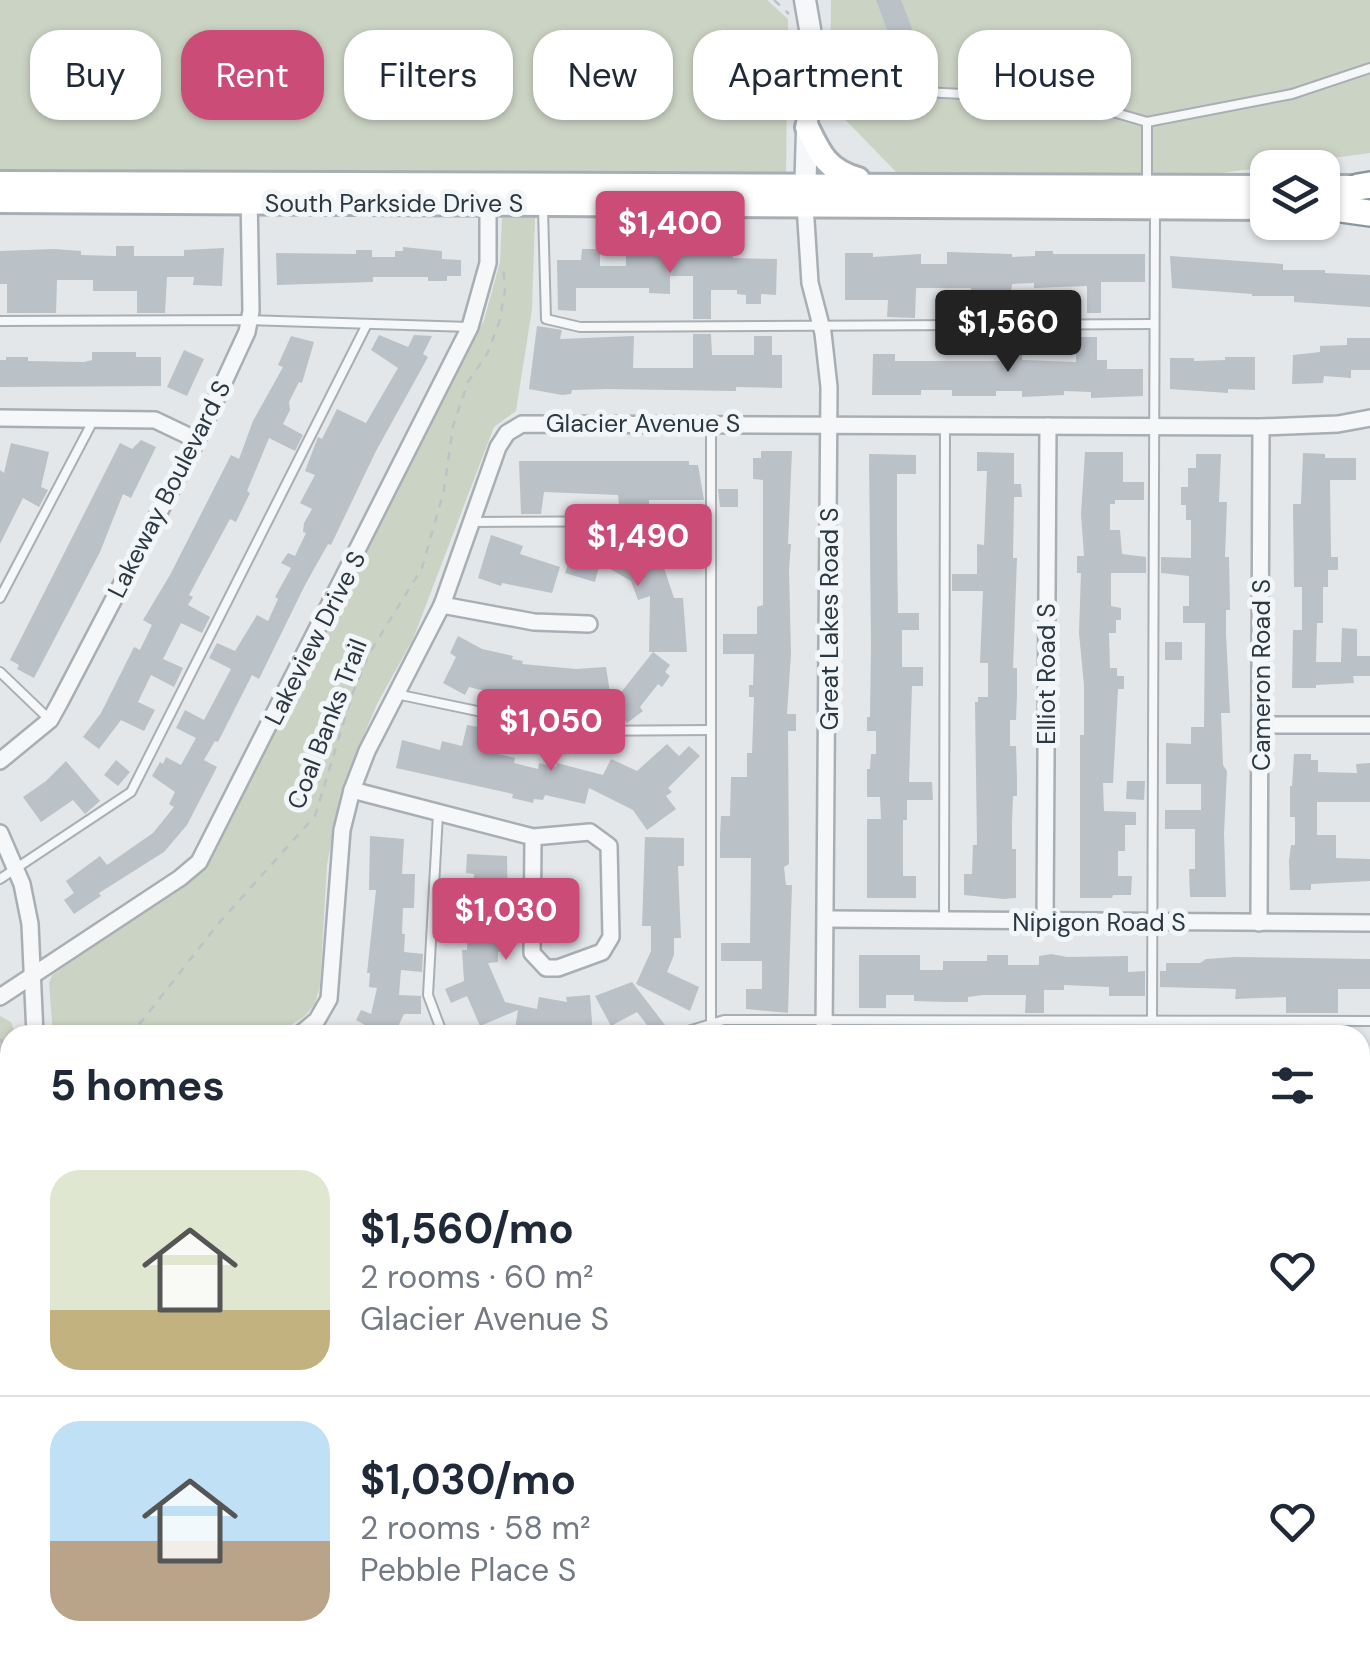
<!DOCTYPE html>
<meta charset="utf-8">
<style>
:root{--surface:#fff;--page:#f6f6f7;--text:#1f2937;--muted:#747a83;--line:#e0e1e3;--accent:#cb4c77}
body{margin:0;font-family:"DM Sans",sans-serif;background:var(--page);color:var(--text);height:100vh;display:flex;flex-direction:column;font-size:38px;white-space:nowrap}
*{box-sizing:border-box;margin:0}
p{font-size:32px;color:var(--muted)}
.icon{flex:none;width:55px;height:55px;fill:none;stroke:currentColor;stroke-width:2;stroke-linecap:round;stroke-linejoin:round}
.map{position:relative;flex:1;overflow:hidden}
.sheet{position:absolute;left:0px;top:1025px;width:1370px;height:640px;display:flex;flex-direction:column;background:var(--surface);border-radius:30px 30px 0 0;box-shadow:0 2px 8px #0004}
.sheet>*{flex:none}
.guide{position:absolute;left:30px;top:30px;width:1310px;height:90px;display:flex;gap:20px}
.tools{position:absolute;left:1250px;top:150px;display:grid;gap:20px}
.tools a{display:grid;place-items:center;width:90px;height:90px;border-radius:20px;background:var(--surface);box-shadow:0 2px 8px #0004;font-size:50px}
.price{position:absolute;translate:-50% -85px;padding:0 22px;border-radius:10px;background:var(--accent);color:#fff;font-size:32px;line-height:65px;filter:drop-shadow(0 2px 5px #0008)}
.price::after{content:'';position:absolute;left:50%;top:60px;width:30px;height:22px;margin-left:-15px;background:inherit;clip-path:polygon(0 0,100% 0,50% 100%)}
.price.on{background:#222;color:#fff}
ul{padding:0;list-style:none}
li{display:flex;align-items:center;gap:30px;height:250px;padding:0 50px}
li+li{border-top:2px solid var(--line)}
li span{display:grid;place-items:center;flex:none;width:280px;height:200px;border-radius:30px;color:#555}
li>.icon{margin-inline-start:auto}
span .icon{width:120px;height:120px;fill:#fffc;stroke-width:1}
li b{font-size:42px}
h2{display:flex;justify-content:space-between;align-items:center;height:120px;padding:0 50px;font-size:42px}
.pill{padding:0 35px;border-radius:30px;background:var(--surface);box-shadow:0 2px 8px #0004;font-size:35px;line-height:90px}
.pill.on{background:var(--accent);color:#fff}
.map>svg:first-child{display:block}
.green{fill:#cbd4c4}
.building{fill:#bac1c7}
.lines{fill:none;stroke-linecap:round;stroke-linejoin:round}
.service-casing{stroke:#a8afb4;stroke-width:12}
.minor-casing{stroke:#a8afb4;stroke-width:20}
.tertiary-casing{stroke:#a8afb4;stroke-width:25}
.secondary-casing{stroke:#a8afb4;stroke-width:28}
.trunk-casing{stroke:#8a97a1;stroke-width:30}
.path{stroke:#bcc2c6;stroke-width:2.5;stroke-dasharray:8 8;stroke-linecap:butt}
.service{stroke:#f5f7f9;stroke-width:8}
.minor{stroke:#f5f7f9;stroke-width:15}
.tertiary{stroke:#f5f7f9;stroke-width:20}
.secondary{stroke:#fff;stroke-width:22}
.trunk{stroke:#fff;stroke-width:25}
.labels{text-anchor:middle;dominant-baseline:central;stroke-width:10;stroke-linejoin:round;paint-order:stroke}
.street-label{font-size:25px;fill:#2b3842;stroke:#f2f6f8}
</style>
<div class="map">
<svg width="1370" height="1665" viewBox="0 0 1370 1665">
<rect width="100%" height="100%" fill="#e3e7ea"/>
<g class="green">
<polygon points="0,0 767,0 788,19 786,176 0,171"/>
<polygon points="831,0 1370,0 1370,153 1214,174 897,173 830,104"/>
<polygon points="502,218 535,218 532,309 516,411 494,427 413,639 377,704 349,771 337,813 327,865 320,985 315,1004 305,1016 290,1026 261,1035 53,1035 49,983 52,975 196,871 222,834 484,320 500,262"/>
<polygon points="0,1016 11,1022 16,1035 10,1035 10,1112 0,1115"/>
</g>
<g class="building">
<polygon points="876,0 901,0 913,31 891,40"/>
<polygon points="116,246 134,246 134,256 184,256 184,250 224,248 222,286 193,285 194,277 167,277 165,313 137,313 137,291 93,291 93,280 57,280 56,313 7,313 7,284 0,284 0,251 54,249 81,251 81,255 116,256"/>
<polygon points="403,247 442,251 442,259 461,260 461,276 447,276 447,281 428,281 428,277 373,277 373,282 277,285 276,253 356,254 356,250 372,250 372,257 395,257 395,251 403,251"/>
<polygon points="582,249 600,249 600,266 626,266 626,251 733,250 733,258 777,259 776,295 761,294 761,304 746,304 746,295 737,294 737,290 711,290 711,319 693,319 693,276 670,276 670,294 649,293 649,288 576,288 576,311 558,310 557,260 581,260"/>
<polygon points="1035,251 1053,251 1053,254 1145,254 1145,282 1101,282 1101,313 1087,313 1087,286 1034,288 1034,283 1012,284 1010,298 993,298 993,291 971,291 971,288 916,288 915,318 887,317 888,300 845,300 845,253 873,253 873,257 921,254 921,264 947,264 947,252 1012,254 1012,257 1035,256"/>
<polygon points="1170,256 1283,264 1283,270 1325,270 1325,273 1370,275 1370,307 1294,302 1294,296 1252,296 1252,294 1172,288"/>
<polygon points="537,326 562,330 560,339 634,336 633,368 693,368 693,334 711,334 712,355 754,355 754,336 772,336 772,355 782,355 782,388 736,387 736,391 607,389 572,390 571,394 562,395 529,389"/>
<polygon points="379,335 408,347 414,335 432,336 423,354 428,357 376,451 331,545 328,544 305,585 259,679 252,675 218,742 215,741 204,760 217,767 187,825 164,852 99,893 101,896 74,914 64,900 74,893 66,881 100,856 107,865 153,833 174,807 169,804 175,792 152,776 160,762 163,764 166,757 181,765 196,738 176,728 185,710 204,720 231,669 209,658 217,643 235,651 257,615 268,621 278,599 275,597 291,568 281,563 288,553 295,556 306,533 303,532 304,523 312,509 300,503 315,475 305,471 318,437 322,439 337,409 366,423 398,368 371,350"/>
<polygon points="291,336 314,342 302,383 299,382 289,402 290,410 283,424 303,435 295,451 269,438 247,491 250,493 236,522 230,519 189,595 193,597 188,605 210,617 202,633 181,623 163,659 183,668 174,687 151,675 138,702 155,710 144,731 121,720 99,749 83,737 101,713 134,647 140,650 152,625 143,620 170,575 231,455 239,459 253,421 283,367 278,365"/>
<polygon points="1007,337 1022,337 1022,360 1076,362 1076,337 1097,337 1097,360 1107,360 1107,369 1143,369 1143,396 1091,398 1091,392 1064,391 1064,395 1022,397 1022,391 996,391 996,396 952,396 952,390 921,390 921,395 872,395 873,354 895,354 895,361 1008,361"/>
<polygon points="1347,338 1370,338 1370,370 1351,370 1351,378 1324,376 1323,383 1292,384 1293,355 1320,352 1320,346 1347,345"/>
<polygon points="184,350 204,359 187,396 167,387"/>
<polygon points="92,352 136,352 136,357 161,357 161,386 0,387 0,360 6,360 6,357 28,357 28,361 84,362 92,360"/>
<polygon points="1225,357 1255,357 1255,390 1228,389 1228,393 1170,389 1170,358 1194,358 1194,361 1225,360"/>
<polygon points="141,440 156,447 131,498 123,494 100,552 34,678 17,669 19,665 10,660 120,443 132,449"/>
<polygon points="11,443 49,452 41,487 48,490 39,507 23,498 0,544 0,470 4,473"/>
<polygon points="761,451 792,451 788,544 791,544 789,570 791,654 787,714 796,714 796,731 788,731 789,864 784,867 786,885 792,885 788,1013 746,1009 746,989 762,989 762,961 721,961 721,943 750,943 751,858 720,858 720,835 721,816 730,816 731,777 747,777 747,753 752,753 754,697 749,697 749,685 753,685 754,654 723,654 723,634 757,634 757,607 763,605 763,480 753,479 753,458 761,458"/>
<polygon points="977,452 1014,453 1014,484 1021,484 1022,497 1014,497 1013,558 1017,558 1013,668 1017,668 1017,695 1016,720 1010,720 1010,746 1016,746 1017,780 1017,796 1013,796 1012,823 1012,849 1016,849 1016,898 1003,899 964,895 964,874 972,874 973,845 977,845 975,702 978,702 978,697 988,697 988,663 980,663 983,591 952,591 952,574 977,574 977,544 984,545 987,471 977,471"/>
<polygon points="1085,452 1123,452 1123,482 1144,482 1144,500 1115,500 1115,504 1110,504 1110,530 1120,530 1122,554 1146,557 1146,573 1111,573 1111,606 1121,608 1121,620 1116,620 1116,633 1109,633 1110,668 1117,668 1117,676 1124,676 1124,689 1118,689 1113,783 1103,783 1104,811 1136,812 1136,825 1125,825 1125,851 1118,851 1118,876 1132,876 1131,895 1113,895 1112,898 1080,898 1080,735 1084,735 1084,685 1079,633 1081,573 1077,573 1077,556 1084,556 1081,514"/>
<polygon points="1303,453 1325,454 1325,458 1356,458 1356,480 1330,480 1331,557 1338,557 1338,570 1328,570 1328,587 1323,587 1323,623 1317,623 1316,662 1341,662 1342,628 1357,629 1357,656 1370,656 1370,676 1353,676 1354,683 1316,685 1316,688 1292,688 1293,630 1302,630 1302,587 1294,587 1293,504 1301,504"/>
<polygon points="869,454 916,455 916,474 897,474 897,540 898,613 919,613 919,630 902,630 902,667 923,667 923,686 912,686 909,782 932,782 933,800 907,800 907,820 903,820 903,876 916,876 916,898 867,898 867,819 881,819 880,797 867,797 867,769 870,769 871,754 876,754 876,731 867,731 867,717 870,717 871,645"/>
<polygon points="1196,454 1221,454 1219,502 1227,502 1225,557 1229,557 1230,610 1226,610 1226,634 1230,713 1221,713 1223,765 1227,771 1224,833 1226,897 1190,897 1189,869 1195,869 1195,829 1165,829 1165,810 1201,810 1201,784 1166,784 1166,743 1191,744 1191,727 1204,727 1205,623 1183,623 1183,606 1189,606 1189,576 1161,573 1161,557 1191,558 1191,520 1186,520 1186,505 1181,505 1181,487 1188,487 1188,468 1196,468"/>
<polygon points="519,461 689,461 689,465 698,465 704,500 649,500 649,514 632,514 632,504 619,505 618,495 544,492 541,514 521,514"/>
<polygon points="718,489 738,489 738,507 720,507"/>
<polygon points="491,535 523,546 520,554 560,567 552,593 502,583 501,586 478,578"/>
<polygon points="576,539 619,552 621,546 635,554 638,548 662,562 674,598 683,598 687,652 649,652 650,596 638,600 631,581 600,563 595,582 565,573"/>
<polygon points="458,636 482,649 513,656 512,659 523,661 522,664 576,669 606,667 611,699 566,707 564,721 546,718 549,696 515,695 494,690 493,693 469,687 465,695 443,683 456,657 450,653"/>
<rect x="1165" y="642" width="17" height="18"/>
<polygon points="653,652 670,665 665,672 670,676 662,687 658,684 640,707 643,711 627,723 611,705"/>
<polygon points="467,725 502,731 498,754 515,758 514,763 538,769 539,763 556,767 557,763 603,775 611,759 637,771 667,744 679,756 689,746 700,756 668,788 672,792 666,796 676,809 647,830 633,810 589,788 585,804 545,795 543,800 534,799 533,803 512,798 513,794 396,768 402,740 440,750 442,741 462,746"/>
<polygon points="1294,754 1311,754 1311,760 1318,760 1318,772 1357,773 1356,764 1370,763 1370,802 1317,802 1317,835 1336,835 1336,858 1370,859 1370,881 1311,884 1311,890 1290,890 1289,861 1291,845 1295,845 1295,817 1290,817 1290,786 1292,786"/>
<polygon points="116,760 130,772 118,786 104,775"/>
<polygon points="66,761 100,801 85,814 73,800 41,822 23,797 46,781"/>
<polygon points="1127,781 1145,781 1144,800 1126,799"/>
<polygon points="370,836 404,839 402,874 415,874 414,908 403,908 402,934 405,934 404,952 423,954 422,972 401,970 399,995 421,996 421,1014 404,1014 394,1035 370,1035 374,1030 356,1020 361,1010 371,1014 377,988 369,987 370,973 367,973 376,890 369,890"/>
<polygon points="645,837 684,838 684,866 678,866 681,938 674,938 674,955 667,972 699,987 690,1011 636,984 651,951 651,926 642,926"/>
<polygon points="467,854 507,856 508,907 496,906 494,930 500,929 501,951 498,952 498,962 488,963 505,1002 537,1009 539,997 567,1002 566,997 590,995 593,1035 559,1035 537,1031 536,1035 514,1035 518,1010 480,1026 467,996 451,1003 445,989 464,981 462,950 467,950 468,908 472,908 474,874 466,873"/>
<polygon points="1051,954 1067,957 1128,956 1128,972 1145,971 1145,996 1109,996 1109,987 1064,985 1064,990 1044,990 1044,1013 1025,1013 1026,995 983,995 968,997 968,1002 946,1002 914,1001 914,995 886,995 886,1008 859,1008 859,955 920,955 920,970 943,970 943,961 987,961 987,955 1008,955 1008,965 1039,965 1039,956"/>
<polygon points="1236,957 1370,959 1370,989 1338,989 1338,1013 1286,1013 1286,997 1235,999 1236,989 1160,987 1160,971 1166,971 1166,963 1200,963 1206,959"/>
<polygon points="632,982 665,1025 654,1034 637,1012 611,1026 595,996"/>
</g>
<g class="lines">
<g class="service-casing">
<g id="service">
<polyline points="906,91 1020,97 1113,112 1147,122 1292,94 1370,68"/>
<polyline points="1147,122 1147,182"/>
<polyline points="543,209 546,319 580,327 1154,324"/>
<polyline points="0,321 249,320 470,327"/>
<polyline points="471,522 711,521"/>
<polyline points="0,598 93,421"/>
<polyline points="0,672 50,720"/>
<polyline points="396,694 573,731 711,730"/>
<polyline points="438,814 428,995 443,1035"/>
<polyline points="0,879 131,792 367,324"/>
<polyline points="944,921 945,425"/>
<polyline points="1152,1020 1155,210"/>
<polyline points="711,1024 711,423"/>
<polyline points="675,1035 724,1020 1370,1021"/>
<polyline points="0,1326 9,1355"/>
<polyline points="937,1655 937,1665"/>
<polyline points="715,1665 715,1655"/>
<polyline points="1148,1665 1148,1655"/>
</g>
</g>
<g class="minor-casing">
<g id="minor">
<polyline points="805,205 810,283 823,333 829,387 824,1035"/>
<polyline points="0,418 155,420 197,440"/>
<polyline points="442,605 534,622 589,624"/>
<polyline points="1262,725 1370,725"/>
<polyline points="0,761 50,720 60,702 197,440 247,332 251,311 249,193"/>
<polyline points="352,790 533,837 590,832 609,846 611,937 602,952 558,968 546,968 532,953 533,837"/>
<polyline points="0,833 22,884 30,924 35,1035"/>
<polyline points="827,919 1370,923"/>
<polyline points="1045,923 1048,426"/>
<polyline points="1259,923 1261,427"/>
<polyline points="0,997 180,878 199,862 470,327 488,263 488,198"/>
<polyline points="299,1035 317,1020 329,999 342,830 352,790 367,751 442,605 498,447 507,433 522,424 1261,427 1338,424 1370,418"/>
<polyline points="0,1125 10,1121"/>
<polyline points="1360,1131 1370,1131"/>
<polyline points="1362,1281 1363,1567 1370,1577"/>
<polyline points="0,1360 10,1354"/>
<polyline points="0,1546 10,1551"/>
<polyline points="37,1665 42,1655"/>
<polyline points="1038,1665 1038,1655"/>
<polyline points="1224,1665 1224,1655"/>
</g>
</g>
<g class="tertiary-casing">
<polyline id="tertiary" points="805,0 810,29 805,198"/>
</g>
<g class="secondary-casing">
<g id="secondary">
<path d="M807,127C820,154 827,170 858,179"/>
<polyline points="0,183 1268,187"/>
<polyline points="1322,187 1370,187"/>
<polyline points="0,201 1268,208"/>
</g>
</g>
<g class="trunk-casing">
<g id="trunk">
<polyline points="1358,187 1370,185"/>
<polyline points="1334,208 1370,213"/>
</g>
</g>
<g class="path">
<polyline points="774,0 789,14"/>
<polyline points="127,1035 142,1021 218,924 315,816 352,695 369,654 422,568 444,490 453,426 468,382 487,354 499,323 505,290 503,265"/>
<path d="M0,1039C8,1048 7,1056 0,1065"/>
<polyline points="0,1098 10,1096"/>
<polyline points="817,1655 821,1665"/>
<polyline points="271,1665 271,1655"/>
<polyline points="493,1665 493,1655"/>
<polyline points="610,1665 616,1655"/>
</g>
<use href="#service" class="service"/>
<use href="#minor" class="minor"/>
<use href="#tertiary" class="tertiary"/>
<use href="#secondary" class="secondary"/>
<use href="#trunk" class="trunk"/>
</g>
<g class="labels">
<g class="street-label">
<text x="394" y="203">South Parkside Drive S</text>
<text x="643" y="423">Glacier Avenue S</text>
<text transform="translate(169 489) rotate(-63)">Lakeway Boulevard S</text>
<text transform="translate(829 619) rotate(-90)">Great Lakes Road S</text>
<text transform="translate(315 638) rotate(-63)">Lakeview Drive S</text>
<text transform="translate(1046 674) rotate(-90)">Elliot Road S</text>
<text transform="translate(1261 675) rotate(-90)">Cameron Road S</text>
<text transform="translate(327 724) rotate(-69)">Coal Banks Trail</text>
<text x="1099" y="922">Nipigon Road S</text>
</g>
</g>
</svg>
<div class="tools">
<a><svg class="icon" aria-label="layers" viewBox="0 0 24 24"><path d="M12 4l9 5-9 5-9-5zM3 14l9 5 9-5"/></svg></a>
</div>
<b class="price" style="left:670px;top:276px">$1,400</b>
<b class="price on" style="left:1008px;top:375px">$1,560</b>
<b class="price" style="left:638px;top:589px">$1,490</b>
<b class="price" style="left:551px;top:774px">$1,050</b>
<b class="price" style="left:506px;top:963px">$1,030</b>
<div class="guide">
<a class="pill">Buy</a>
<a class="pill on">Rent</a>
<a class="pill">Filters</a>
<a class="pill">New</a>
<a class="pill">Apartment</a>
<a class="pill">House</a>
</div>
<section class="sheet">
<h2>5 homes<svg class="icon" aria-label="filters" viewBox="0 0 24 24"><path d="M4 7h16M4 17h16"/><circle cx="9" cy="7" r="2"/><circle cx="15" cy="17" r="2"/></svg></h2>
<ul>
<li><span style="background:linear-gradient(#dfe7d0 70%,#c2b280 0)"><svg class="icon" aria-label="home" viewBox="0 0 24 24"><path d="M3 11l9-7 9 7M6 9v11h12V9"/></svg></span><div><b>$1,560/mo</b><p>2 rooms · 60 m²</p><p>Glacier Avenue S</p></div><svg class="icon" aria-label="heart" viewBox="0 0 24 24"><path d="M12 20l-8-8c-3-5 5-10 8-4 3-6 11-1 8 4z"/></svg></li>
<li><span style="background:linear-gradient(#bfe0f5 60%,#b9a48a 0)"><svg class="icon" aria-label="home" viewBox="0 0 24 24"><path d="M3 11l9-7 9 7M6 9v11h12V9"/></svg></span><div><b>$1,030/mo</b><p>2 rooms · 58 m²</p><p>Pebble Place S</p></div><svg class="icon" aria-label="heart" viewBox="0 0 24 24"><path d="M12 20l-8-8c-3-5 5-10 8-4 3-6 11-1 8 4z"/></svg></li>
</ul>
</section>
</div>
